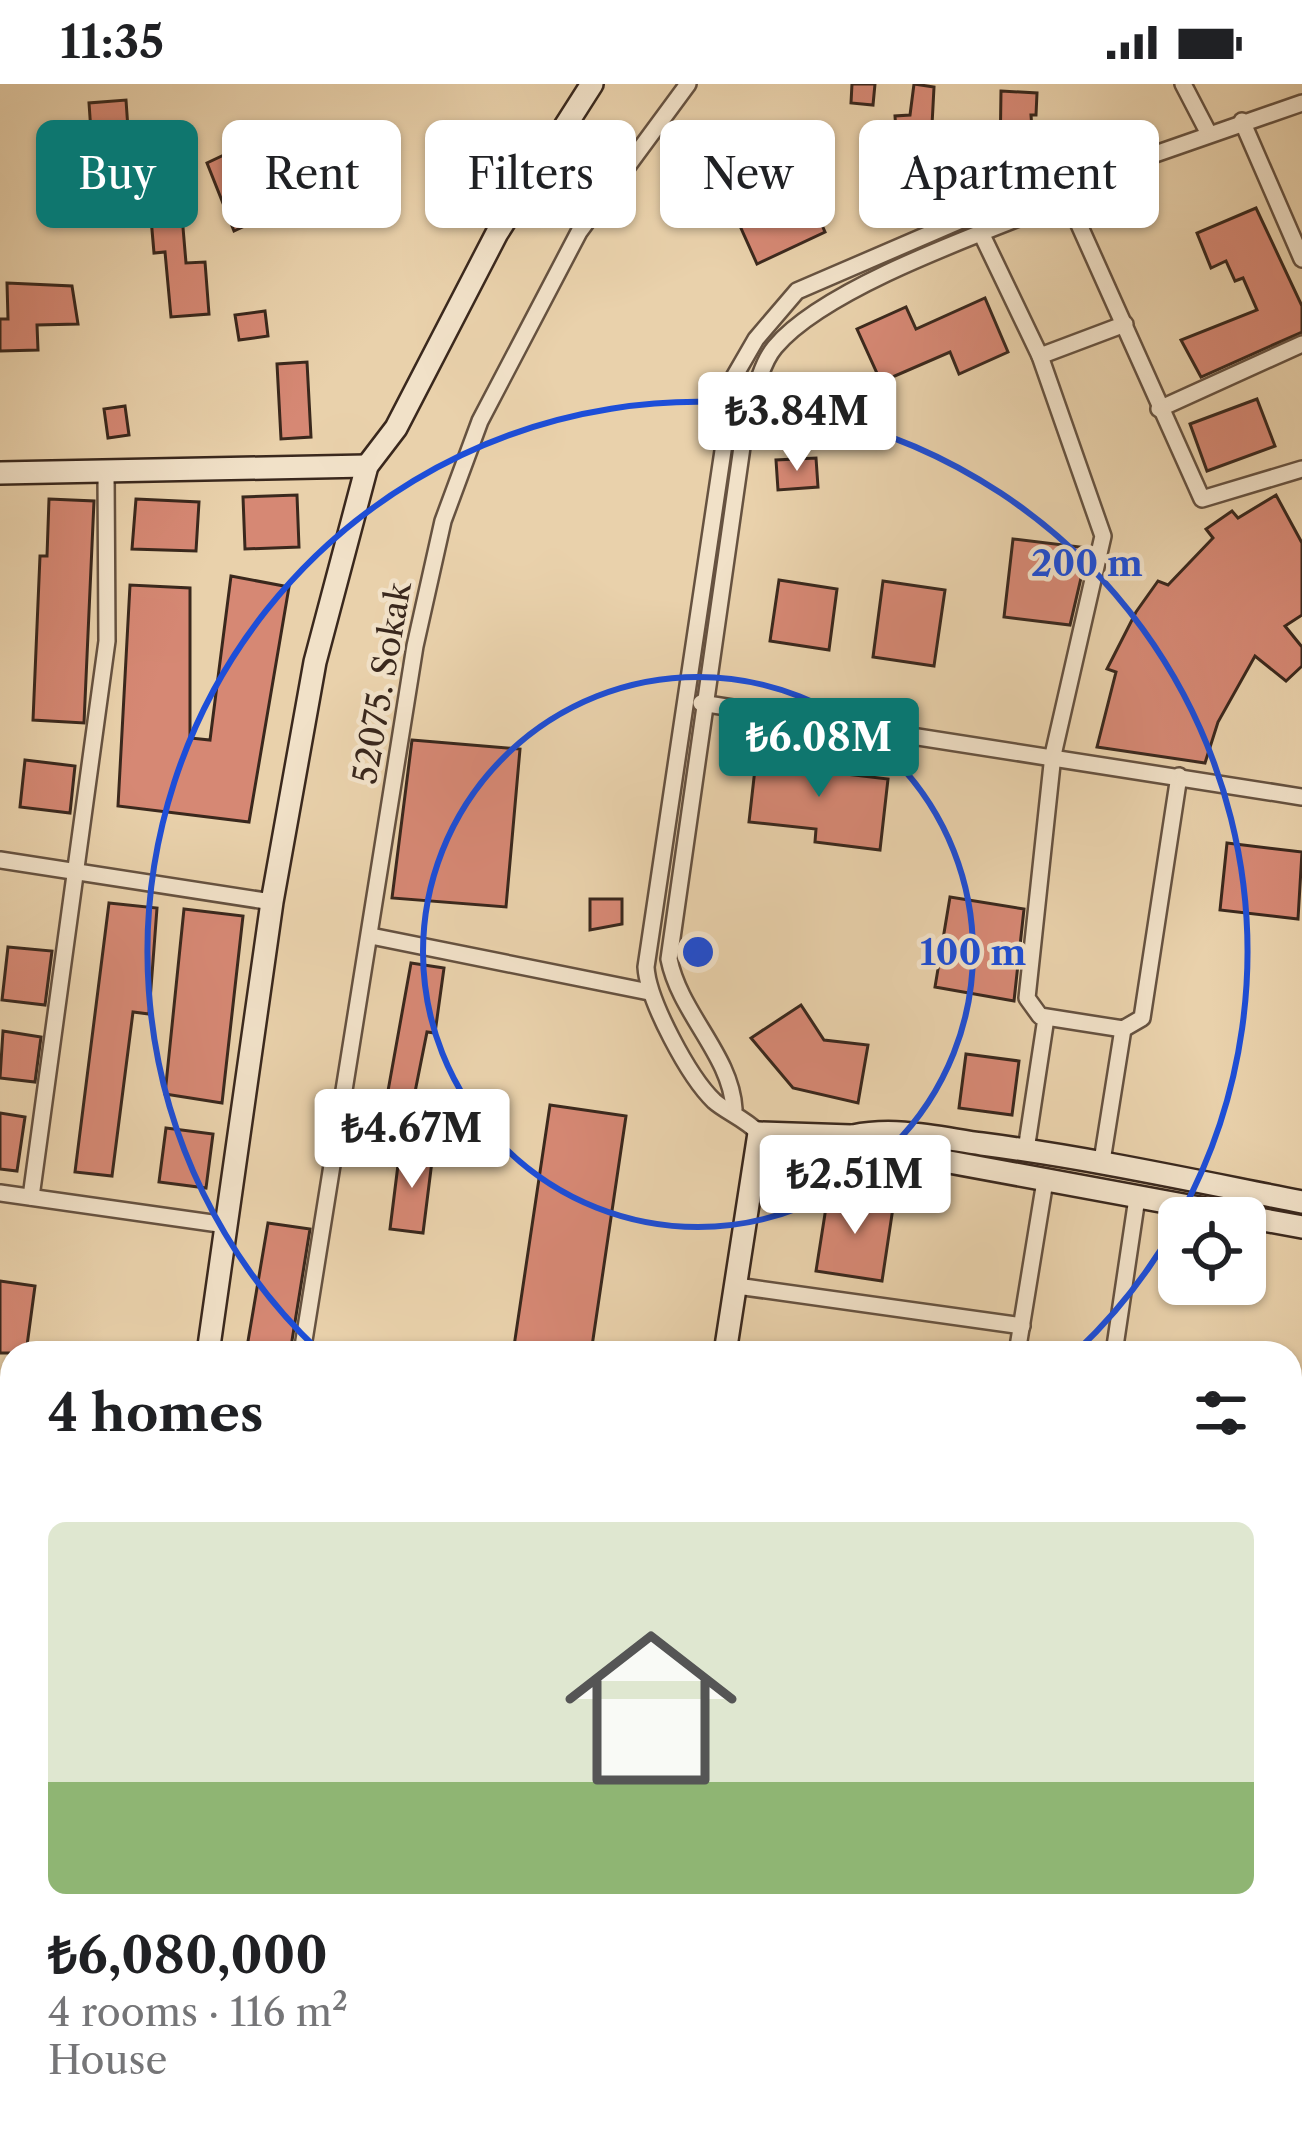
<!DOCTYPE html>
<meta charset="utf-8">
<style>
:root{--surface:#fff;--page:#f6f6f6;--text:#202124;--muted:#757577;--accent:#0f766e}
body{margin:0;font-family:"Libre Caslon Text",serif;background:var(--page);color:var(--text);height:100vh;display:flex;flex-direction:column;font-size:45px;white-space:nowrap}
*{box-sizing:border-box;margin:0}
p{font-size:39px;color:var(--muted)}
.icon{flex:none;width:66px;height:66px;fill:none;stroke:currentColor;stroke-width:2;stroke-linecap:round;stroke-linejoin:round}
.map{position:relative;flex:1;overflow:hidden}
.side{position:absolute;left:0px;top:1257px;width:1302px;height:807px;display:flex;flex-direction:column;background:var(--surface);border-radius:36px 36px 0 0;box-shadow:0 3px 9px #0004}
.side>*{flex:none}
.top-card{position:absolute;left:36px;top:36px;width:1230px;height:108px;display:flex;gap:24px}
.controls{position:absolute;left:1158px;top:1113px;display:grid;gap:24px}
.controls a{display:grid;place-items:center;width:108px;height:108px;border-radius:18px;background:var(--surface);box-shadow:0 3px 9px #0004;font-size:60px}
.price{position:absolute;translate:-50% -102px;padding:0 27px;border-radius:12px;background:#fff;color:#222;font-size:39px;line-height:78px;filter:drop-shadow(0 3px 6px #0008)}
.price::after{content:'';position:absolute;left:50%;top:72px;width:36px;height:27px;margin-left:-18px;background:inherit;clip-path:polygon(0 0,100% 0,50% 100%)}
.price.current{background:var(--accent);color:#fff}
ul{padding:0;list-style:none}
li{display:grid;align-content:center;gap:24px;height:636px;padding:0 48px}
li span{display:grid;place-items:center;height:372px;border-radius:18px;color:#555}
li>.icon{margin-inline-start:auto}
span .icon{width:216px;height:216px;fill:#fffc;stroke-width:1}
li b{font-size:51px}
h2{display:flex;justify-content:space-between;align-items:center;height:144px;padding:0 48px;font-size:51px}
.chip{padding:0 42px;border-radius:18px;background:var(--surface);box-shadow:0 3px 9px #0004;font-size:42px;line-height:108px}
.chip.current{background:var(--accent);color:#fff}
.status{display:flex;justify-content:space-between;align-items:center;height:84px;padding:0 60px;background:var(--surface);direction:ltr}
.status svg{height:33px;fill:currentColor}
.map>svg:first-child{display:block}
.building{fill:#d68874;stroke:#3a281d;stroke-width:3}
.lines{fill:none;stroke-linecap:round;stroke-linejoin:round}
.street-casing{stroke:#665240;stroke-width:20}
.secondary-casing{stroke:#3a281d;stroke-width:26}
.street{stroke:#f1e1c8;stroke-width:15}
.secondary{stroke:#f1e1c8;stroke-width:21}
.ring{fill:none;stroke:#1d4ed8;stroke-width:6}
.labels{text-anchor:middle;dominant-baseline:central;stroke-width:9;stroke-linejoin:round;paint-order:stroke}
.street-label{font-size:33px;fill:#3a281d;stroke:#f1e1c8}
.centre{fill:#1d4ed8;stroke:#f1e1c8;stroke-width:6}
.ring-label{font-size:36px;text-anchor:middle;font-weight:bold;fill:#1d4ed8;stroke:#f1e1c8;stroke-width:9;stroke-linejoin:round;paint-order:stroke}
</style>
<div class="status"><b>11:35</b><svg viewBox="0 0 49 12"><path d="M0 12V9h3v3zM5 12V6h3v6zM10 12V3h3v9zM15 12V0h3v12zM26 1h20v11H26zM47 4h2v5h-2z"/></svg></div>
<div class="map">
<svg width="1302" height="2062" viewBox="0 0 1302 2062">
<rect width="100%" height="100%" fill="#e9d1ab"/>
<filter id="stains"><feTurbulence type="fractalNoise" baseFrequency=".00167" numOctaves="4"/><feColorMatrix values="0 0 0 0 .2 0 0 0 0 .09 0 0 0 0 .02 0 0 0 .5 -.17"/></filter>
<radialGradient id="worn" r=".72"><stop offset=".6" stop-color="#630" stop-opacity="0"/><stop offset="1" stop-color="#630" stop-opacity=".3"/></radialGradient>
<g class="building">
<polygon points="852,0 875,0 873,21 851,19"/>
<polygon points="914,0 934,3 931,60 897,62 895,32 910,31"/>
<polygon points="1001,7 1037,9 1036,31 1031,31 1034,73 1000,75"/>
<polygon points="126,16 131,88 94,91 89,19"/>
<polygon points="241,63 256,95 269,88 285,123 234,147 207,79"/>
<polygon points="805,102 825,148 757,180 736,133"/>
<polygon points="180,108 186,179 205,178 209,230 171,233 165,168 154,169 149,111"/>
<polygon points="1256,124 1302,222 1302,248 1201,293 1181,256 1257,226 1243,194 1235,197 1226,177 1211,184 1197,149"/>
<polygon points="7,199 72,202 78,240 37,241 38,266 0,267 0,235 8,235"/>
<polygon points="985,214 1008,268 959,290 950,268 881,298 857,245 906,223 916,245"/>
<polygon points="265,227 268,252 239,256 235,231"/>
<polygon points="307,278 311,353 281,355 277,280"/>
<polygon points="1257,315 1275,362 1207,387 1190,340"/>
<polygon points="125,322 129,351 108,354 104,325"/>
<polygon points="816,374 818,403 778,406 776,376"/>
<polygon points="297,411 299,463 245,465 243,413"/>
<polygon points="1276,411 1302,459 1302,531 1285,542 1302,563 1302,582 1286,597 1255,572 1218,638 1205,679 1097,663 1116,588 1107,585 1136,528 1158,497 1168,501 1213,454 1206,445 1232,427 1238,434"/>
<polygon points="49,415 94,417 84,639 33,636 40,472 47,472"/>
<polygon points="136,415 199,418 196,467 132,465"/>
<polygon points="1013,455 1088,464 1070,541 1004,533"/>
<polygon points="231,492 289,503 249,738 118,722 130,501 190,504 190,654 210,656"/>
<polygon points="779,496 837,505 829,566 770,557"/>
<polygon points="883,497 945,506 934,582 873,573"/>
<polygon points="412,656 520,665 506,823 392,814"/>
<polygon points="757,667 821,674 820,687 888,695 880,766 815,758 816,745 749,738"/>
<polygon points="25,676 75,682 70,729 20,723"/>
<polygon points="1227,759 1302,768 1298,835 1220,826"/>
<polygon points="950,813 1024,825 1014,917 935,903"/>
<polygon points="590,815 622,815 622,840 590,846"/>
<polygon points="109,819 157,824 149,930 133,928 112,1092 75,1088"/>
<polygon points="184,825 243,832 222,1019 165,1010"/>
<polygon points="8,863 52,867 45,921 2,916"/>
<polygon points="411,879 444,884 435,949 427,948 412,1023 386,1018"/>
<polygon points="801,921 824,956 868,961 858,1019 793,1004 751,954"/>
<polygon points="3,947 41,953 35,998 0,994"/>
<polygon points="966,970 1019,977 1012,1031 959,1024"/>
<polygon points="550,1021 626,1032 591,1269 513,1269"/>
<polygon points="0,1029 25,1033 17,1087 0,1085"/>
<polygon points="166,1044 213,1050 206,1104 159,1098"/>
<polygon points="400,1065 433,1069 423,1149 390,1145"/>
<polygon points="837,1109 894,1117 882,1197 816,1187 827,1117"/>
<polygon points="268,1139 310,1145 290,1269 246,1269"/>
<polygon points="0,1197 35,1202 26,1269 0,1269"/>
</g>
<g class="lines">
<g class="street-casing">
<g id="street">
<polyline points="1183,0 1209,50"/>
<polyline points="1242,37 1302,175"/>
<polyline points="1068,116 1202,415 1302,385"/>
<polyline points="982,151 1040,272 1103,452 1053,671 1027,914 1040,932 1123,945 1142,934 1179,692"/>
<polyline points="1040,272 1125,240"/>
<polyline points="1159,325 1302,260"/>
<polyline points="701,619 1302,713"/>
<polyline points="0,776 272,818"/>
<polyline points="371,852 649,908"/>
<path d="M734,1025C731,971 680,930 669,875L744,349C752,324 758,283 775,263C832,195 1025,135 1112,97L1138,76L1302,19"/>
<path d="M759,1049C744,1034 725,1027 714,1017C689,993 648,917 646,883L734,293L756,255L797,207L1103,75L1138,76"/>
<polyline points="1026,1066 1046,934"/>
<polyline points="1102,1077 1123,945"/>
<polyline points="0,1109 226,1141"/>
<polyline points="31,1113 107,557 106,388"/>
<polyline points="737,1202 1022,1242"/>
<polyline points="302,1269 415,562 443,437 480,337 579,148 688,0"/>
<polyline points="1017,1269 1045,1097"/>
<polyline points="1114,1269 1137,1114"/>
<polyline points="1290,1646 1302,1648"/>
<polyline points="0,1684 12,1685"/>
<polyline points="1302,1721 1302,1741"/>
<polyline points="1290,2022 1302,2030"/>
<polyline points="0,2054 41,2062"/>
<polyline points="146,2062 147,2052"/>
<polyline points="932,2062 933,2052"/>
</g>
</g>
<g class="secondary-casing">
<g id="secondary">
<polyline points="0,389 367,382"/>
<path d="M853,1052C896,1043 939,1054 982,1060C1090,1074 1195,1097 1302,1118"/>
<polyline points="208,1269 272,818 315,578 367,382 396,344 497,149 592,0"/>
<polyline points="725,1269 759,1049 851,1052 895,1068 1302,1143"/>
<polyline points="88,2062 90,2052"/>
<polyline points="592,2062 593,2052"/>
</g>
</g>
<use href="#street" class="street"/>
<use href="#secondary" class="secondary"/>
</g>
<g class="ring">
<circle cx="698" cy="868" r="275"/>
<path d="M1177 1139A550 550 0 0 1 1077 1267M319 1267A550 550 0 1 1 1181 1130"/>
</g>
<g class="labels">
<g class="street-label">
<text transform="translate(382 599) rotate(-80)">52075. Sokak</text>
</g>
</g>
<circle cx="698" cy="868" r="18" class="centre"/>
<g class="ring-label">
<text x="1087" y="492">200 m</text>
<text x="973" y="881">100 m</text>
</g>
<rect width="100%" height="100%" filter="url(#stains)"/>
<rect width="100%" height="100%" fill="url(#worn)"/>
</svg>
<div class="controls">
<a><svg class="icon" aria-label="locate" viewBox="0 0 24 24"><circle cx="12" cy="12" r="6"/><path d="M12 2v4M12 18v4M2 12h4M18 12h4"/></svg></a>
</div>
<b class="price" style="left:797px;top:390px">₺3.84M</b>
<b class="price current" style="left:819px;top:716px">₺6.08M</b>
<b class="price" style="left:412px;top:1107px">₺4.67M</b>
<b class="price" style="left:855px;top:1153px">₺2.51M</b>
<div class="top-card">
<a class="chip current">Buy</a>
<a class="chip">Rent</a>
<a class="chip">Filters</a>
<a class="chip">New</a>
<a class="chip">Apartment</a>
</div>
<section class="side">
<h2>4 homes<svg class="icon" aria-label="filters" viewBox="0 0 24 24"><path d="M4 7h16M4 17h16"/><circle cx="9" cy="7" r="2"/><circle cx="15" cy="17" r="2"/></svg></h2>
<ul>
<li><span style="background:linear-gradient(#dfe7d0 70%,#8fb573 0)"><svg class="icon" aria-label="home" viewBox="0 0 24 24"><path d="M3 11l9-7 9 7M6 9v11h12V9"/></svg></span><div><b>₺6,080,000</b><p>4 rooms · 116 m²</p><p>House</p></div></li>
</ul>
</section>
</div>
